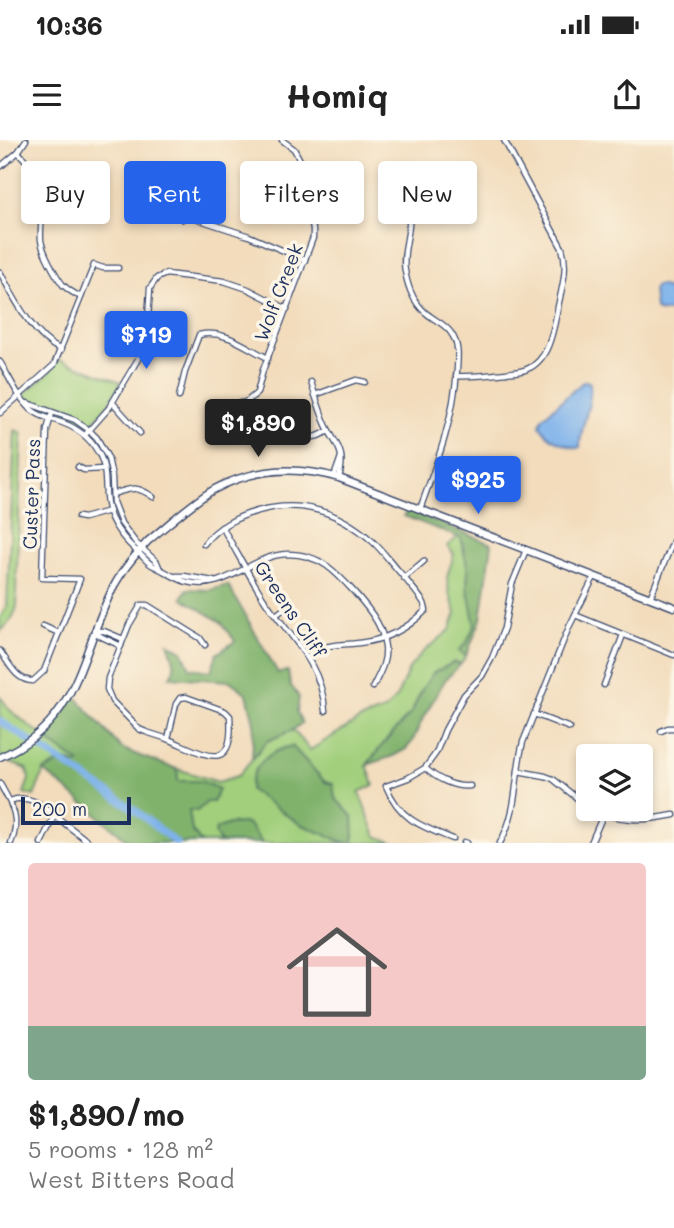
<!DOCTYPE html>
<meta charset="utf-8">
<style>
:root{--surface:#fff;--page:#f2f2f2;--text:#222;--muted:#767676;--accent:#2563eb}
body{margin:0;font-family:Mali,sans-serif;background:var(--page);color:var(--text);height:100vh;display:flex;flex-direction:column;font-size:26px;white-space:nowrap}
*{box-sizing:border-box;margin:0}
p{font-size:23px;color:var(--muted)}
.icon{flex:none;width:38px;height:38px;fill:none;stroke:currentColor;stroke-width:2;stroke-linecap:round;stroke-linejoin:round}
.map{position:relative;height:703px;overflow:hidden}
.drawer{display:flex;flex-direction:column;background:var(--surface);flex:1}
.drawer>*{flex:none}
.banner{position:absolute;left:21px;top:21px;width:634px;height:63px;display:flex;gap:14px}
.controls{position:absolute;left:576px;top:604px;display:grid;gap:14px}
.controls a{display:grid;place-items:center;width:77px;height:77px;border-radius:7px;background:var(--surface);box-shadow:0 4px 10px #0003;font-size:35px}
.scale{position:absolute;left:21px;bottom:18px;width:110px;box-sizing:border-box;padding-left:7px;border:4px solid #1b2f5e;border-top:0;font-size:19px;line-height:24px;white-space:nowrap;color:#1b2f5e;-webkit-text-stroke:5px #fcf5e5;paint-order:stroke}
.price{position:absolute;translate:-50% -60px;padding:0 16px;border-radius:7px;background:var(--accent);color:#fff;font-size:23px;line-height:46px;filter:drop-shadow(0 2px 4px #0008)}
.price::after{content:'';position:absolute;left:50%;top:42px;width:21px;height:16px;margin-left:-10px;background:inherit;clip-path:polygon(0 0,100% 0,50% 100%)}
.price.active{background:#222;color:#fff}
ul{padding:0;list-style:none}
li{display:grid;align-content:center;gap:14px;height:371px;padding:0 28px}
li span{display:grid;place-items:center;height:217px;border-radius:7px;color:#555}
li>.icon{margin-inline-start:auto}
span .icon{width:126px;height:126px;fill:#fffc;stroke-width:1}
li b{font-size:30px}
.chip{padding:0 24px;border-radius:7px;background:var(--surface);box-shadow:0 4px 10px #0003;font-size:24px;line-height:63px}
.chip.active{background:var(--accent);color:#fff}
.status{display:flex;justify-content:space-between;align-items:center;height:49px;padding:0 35px;background:var(--surface);direction:ltr}
.status svg{height:19px;fill:currentColor}
header{display:flex;justify-content:space-between;align-items:center;height:91px;padding:0 28px;background:var(--surface);font-size:32px;font-weight:800}
.map>svg:first-child{display:block}
.green{fill:#a1cf7c;stroke:#5e7f6d;stroke-width:2}
.forest{fill:#80b26c;stroke:#4e7065;stroke-width:2}
.water{fill:#7eb2eb;stroke:#4c70a4;stroke-width:2}
.lines{fill:none;stroke-linecap:round;stroke-linejoin:round}
.river{stroke:#7eb2eb;stroke-width:7}
.street-casing{stroke:#3b496c;stroke-width:7}
.secondary-casing{stroke:#3b496c;stroke-width:9}
.street{stroke:#fff;stroke-width:4.5}
.secondary{stroke:#fff;stroke-width:6}
.labels{text-anchor:middle;dominant-baseline:central;stroke-width:7;stroke-linejoin:round;paint-order:stroke}
.street-label{font-size:19px;fill:#1b2f5e;stroke:#fcf5e5}
</style>
<div class="status"><b>10:36</b><svg viewBox="0 0 49 12"><path d="M0 12V9h3v3zM5 12V6h3v6zM10 12V3h3v9zM15 12V0h3v12zM26 1h20v11H26zM47 4h2v5h-2z"/></svg></div>
<header><svg class="icon" aria-label="menu" viewBox="0 0 24 24"><path d="M4 6h16M4 12h16M4 18h16"/></svg>Homiq<svg class="icon" aria-label="share" viewBox="0 0 24 24"><path d="M12 15V3M7 8l5-5 5 5M5 13v7h14v-7"/></svg></header>
<div class="map">
<svg width="674" height="703" viewBox="0 0 674 703">
<rect width="100%" height="100%" fill="#fcf5e5"/>
<filter id="ink" filterUnits="userSpaceOnUse"><feTurbulence type="fractalNoise" baseFrequency=".0143" numOctaves="2"/><feDisplacementMap in="SourceGraphic" scale="14" xChannelSelector="R" yChannelSelector="G"/><feConvolveMatrix kernelMatrix="1 2 1 2 8 2 1 2 1" color-interpolation-filters="sRGB"/></filter>
<filter id="wash" filterUnits="userSpaceOnUse"><feTurbulence type="fractalNoise" baseFrequency=".00686" numOctaves="4" result="noise"/><feDisplacementMap in="SourceGraphic" scale="28" xChannelSelector="R" yChannelSelector="G"/><feGaussianBlur stdDeviation="1.57" result="paint"/><feColorMatrix in="noise" values="0 0 0 0 0 0 0 0 0 0 0 0 0 0 0 0 0 1.4 0 .05"/><feComposite in="paint" operator="in"/></filter>
<g filter="url(#wash)">
<rect width="100%" height="100%" fill="#f2dcbc"/>
<g class="green">
<polygon points="59,219 121,242 110,263 90,285 87,285 68,274 41,266 24,256 25,253 49,232"/>
<path d="M15,290L22,293L16,454C21,469 11,482 0,492V477L7,466Z"/>
<polygon points="458,397 461,398 468,430 467,446 475,485 467,502 459,511 466,516 461,524 454,522 421,551 412,572 384,603 367,625 374,645 359,652 376,696 394,703 183,703 177,678 200,641 178,641 177,629 218,642 238,636 267,601 293,590 310,610 359,580 386,569 396,558 410,527 422,513 450,490 456,473 449,452 447,437 454,414 447,406"/>
<polygon points="0,556 10,570 32,588 44,595 50,602 81,623 75,624 65,620 44,631 34,656 24,653 29,639 27,629 0,619"/>
</g>
<g class="forest">
<polygon points="407,370 492,404 481,479 466,516 459,511 467,502 475,485 467,446 468,430 461,398 404,376"/>
<path d="M228,445L278,533L288,531L290,544L299,557L297,572L302,583L293,590L267,601L252,619L254,583L247,554L230,541L169,537C179,527 172,515 168,503L182,511L190,528L211,531L217,514L235,501L221,482L182,458L187,449L210,450Z"/>
<polygon points="454,522 461,524 445,540 423,578 412,602 406,609 393,616 367,625 384,603 412,572 421,551 433,533"/>
<polygon points="74,555 121,608 140,616 177,629 178,641 201,641 219,649 213,662 207,662 197,671 189,670 192,691 202,703 131,703 44,631 65,620 75,624 80,623 50,602 44,595 67,569"/>
<path d="M292,606L325,642L333,644L335,658L353,677L354,697L352,703L343,702L300,684L250,650C250,627 270,610 292,606Z"/>
<polygon points="244,683 250,686 262,703 220,703 215,694 216,689 229,684"/>
</g>
<g class="water">
<path d="M656,146H662L669,150L674,147V170C667,171 662,175 655,169L653,150Z"/>
<path d="M587,241L590,243C593,265 580,285 580,307L577,308C561,303 548,300 540,285L543,277L583,242Z"/>
</g>
<g class="lines">
<polyline class="river" points="0,581 135,670 176,703"/>
</g>
</g>
<g filter="url(#ink)">
<g class="lines">
<g class="street-casing">
<g id="street">
<path d="M18,12C34,28 43,49 42,72C42,81 40,91 41,100C42,111 56,136 63,145C68,150 75,154 81,157"/>
<path d="M387,24C394,31 394,39 398,47C402,55 408,63 409,72C412,91 401,111 405,131C408,149 415,166 430,176C438,182 446,185 451,193C459,204 458,216 457,229C454,279 437,323 420,369"/>
<polyline points="0,27 18,12 26,0"/>
<path d="M256,48C275,49 290,62 309,63"/>
<polyline points="188,76 203,35"/>
<polyline points="182,79 188,76 249,96 305,120"/>
<path d="M0,132C14,158 33,197 61,210"/>
<path d="M0,222C10,238 17,257 32,270C39,276 48,278 57,281C74,286 88,295 98,312C108,328 104,346 107,364C110,385 126,402 142,416C145,419 149,424 154,426C163,430 178,440 187,442C227,452 251,415 287,414C301,414 316,418 327,426C342,437 368,466 377,482C381,489 384,499 385,507C387,522 379,534 373,547"/>
<path d="M456,236C473,237 489,235 506,233C513,232 521,232 527,229C551,220 554,184 559,162C563,144 568,126 562,108L504,0"/>
<path d="M311,242C315,255 319,268 324,280C334,306 347,307 339,338"/>
<polyline points="315,255 356,240 365,242"/>
<path d="M179,257L185,232L199,195C225,189 245,207 268,218"/>
<polyline points="27,263 75,280 89,290 97,298 108,318 112,337 113,362 121,383 136,403 157,422 159,427"/>
<polyline points="113,263 140,293"/>
<polyline points="236,264 246,262 257,253 263,230 313,98 313,90 302,24 294,9 282,0"/>
<polyline points="0,273 54,225 94,125 103,128 118,128"/>
<polyline points="85,295 109,268 138,219 147,194 150,148 157,138 166,134 224,141 248,149 287,169"/>
<polyline points="308,298 318,296 329,291"/>
<polyline points="78,327 84,330 104,329"/>
<polyline points="334,337 341,317"/>
<path d="M113,354C132,348 136,345 153,357"/>
<polyline points="78,377 84,378 109,371"/>
<path d="M222,387C237,412 250,438 266,462C291,498 322,524 325,571"/>
<path d="M204,404C216,387 239,376 258,371C301,359 340,372 372,401C381,409 389,420 397,429C406,440 416,451 424,463L426,470C408,489 385,500 359,503C334,506 330,502 307,517"/>
<polyline points="176,436 184,436 213,441"/>
<polyline points="404,438 424,421"/>
<polyline points="650,458 674,399"/>
<polyline points="276,475 289,465"/>
<polyline points="575,475 674,515"/>
<polyline points="43,486 59,493"/>
<polyline points="121,506 100,496 94,491 104,491 123,499"/>
<path d="M0,511C9,523 16,541 33,541L44,531L80,439L42,438L47,290L52,273"/>
<polyline points="604,545 623,495"/>
<path d="M186,557L225,571L230,576C235,636 205,614 168,599L176,564L180,558Z"/>
<polyline points="534,574 570,588"/>
<polyline points="661,591 668,588 674,588"/>
<polyline points="168,599 146,592 139,589 112,561 107,549 108,538 129,485 141,465 147,465 200,498 205,505"/>
<path d="M425,628C436,638 454,648 470,646"/>
<polyline points="518,631 545,636 553,639 588,667"/>
<path d="M0,644C12,665 21,679 11,703"/>
<path d="M10,661C31,652 47,669 63,682C72,689 81,696 90,703"/>
<path d="M591,668C618,682 645,681 674,675"/>
<path d="M453,699C421,686 400,680 386,646L408,638L425,628L436,613L445,590L464,555L482,536L492,518L504,488L512,444L526,410"/>
<polyline points="464,702 467,703"/>
<polyline points="41,703 55,674"/>
<path d="M500,703C519,669 514,637 523,602L569,487L594,437"/>
<polyline points="591,703 606,668"/>
</g>
</g>
<g class="secondary-casing">
<path id="secondary" d="M0,617C80,582 79,516 113,448C122,430 135,415 148,401C169,384 190,364 213,350C253,328 297,326 339,338L674,467"/>
</g>
<use href="#street" class="street"/>
<use href="#secondary" class="secondary"/>
</g>
</g>
<g class="labels">
<g class="street-label">
<text transform="translate(278 152) rotate(-69)">Wolf Creek</text>
<text transform="translate(31 354) rotate(-88)">Custer Pass</text>
<text transform="translate(291 469) rotate(56)">Greens Cliff</text>
</g>
</g>
</svg>
<div class="controls">
<a><svg class="icon" aria-label="layers" viewBox="0 0 24 24"><path d="M12 4l9 5-9 5-9-5zM3 14l9 5 9-5"/></svg></a>
</div>
<div class="scale">200 m</div>
<b class="price" style="left:146px;top:231px">$719</b>
<b class="price active" style="left:258px;top:319px">$1,890</b>
<b class="price" style="left:478px;top:376px">$925</b>
<div class="banner">
<a class="chip">Buy</a>
<a class="chip active">Rent</a>
<a class="chip">Filters</a>
<a class="chip">New</a>
</div>
</div>
<section class="drawer">
<ul>
<li><span style="background:linear-gradient(#f6c9c9 75%,#7fa58c 0)"><svg class="icon" aria-label="home" viewBox="0 0 24 24"><path d="M3 11l9-7 9 7M6 9v11h12V9"/></svg></span><div><b>$1,890/mo</b><p>5 rooms · 128 m²</p><p>West Bitters Road</p></div></li>
</ul>
</section>
